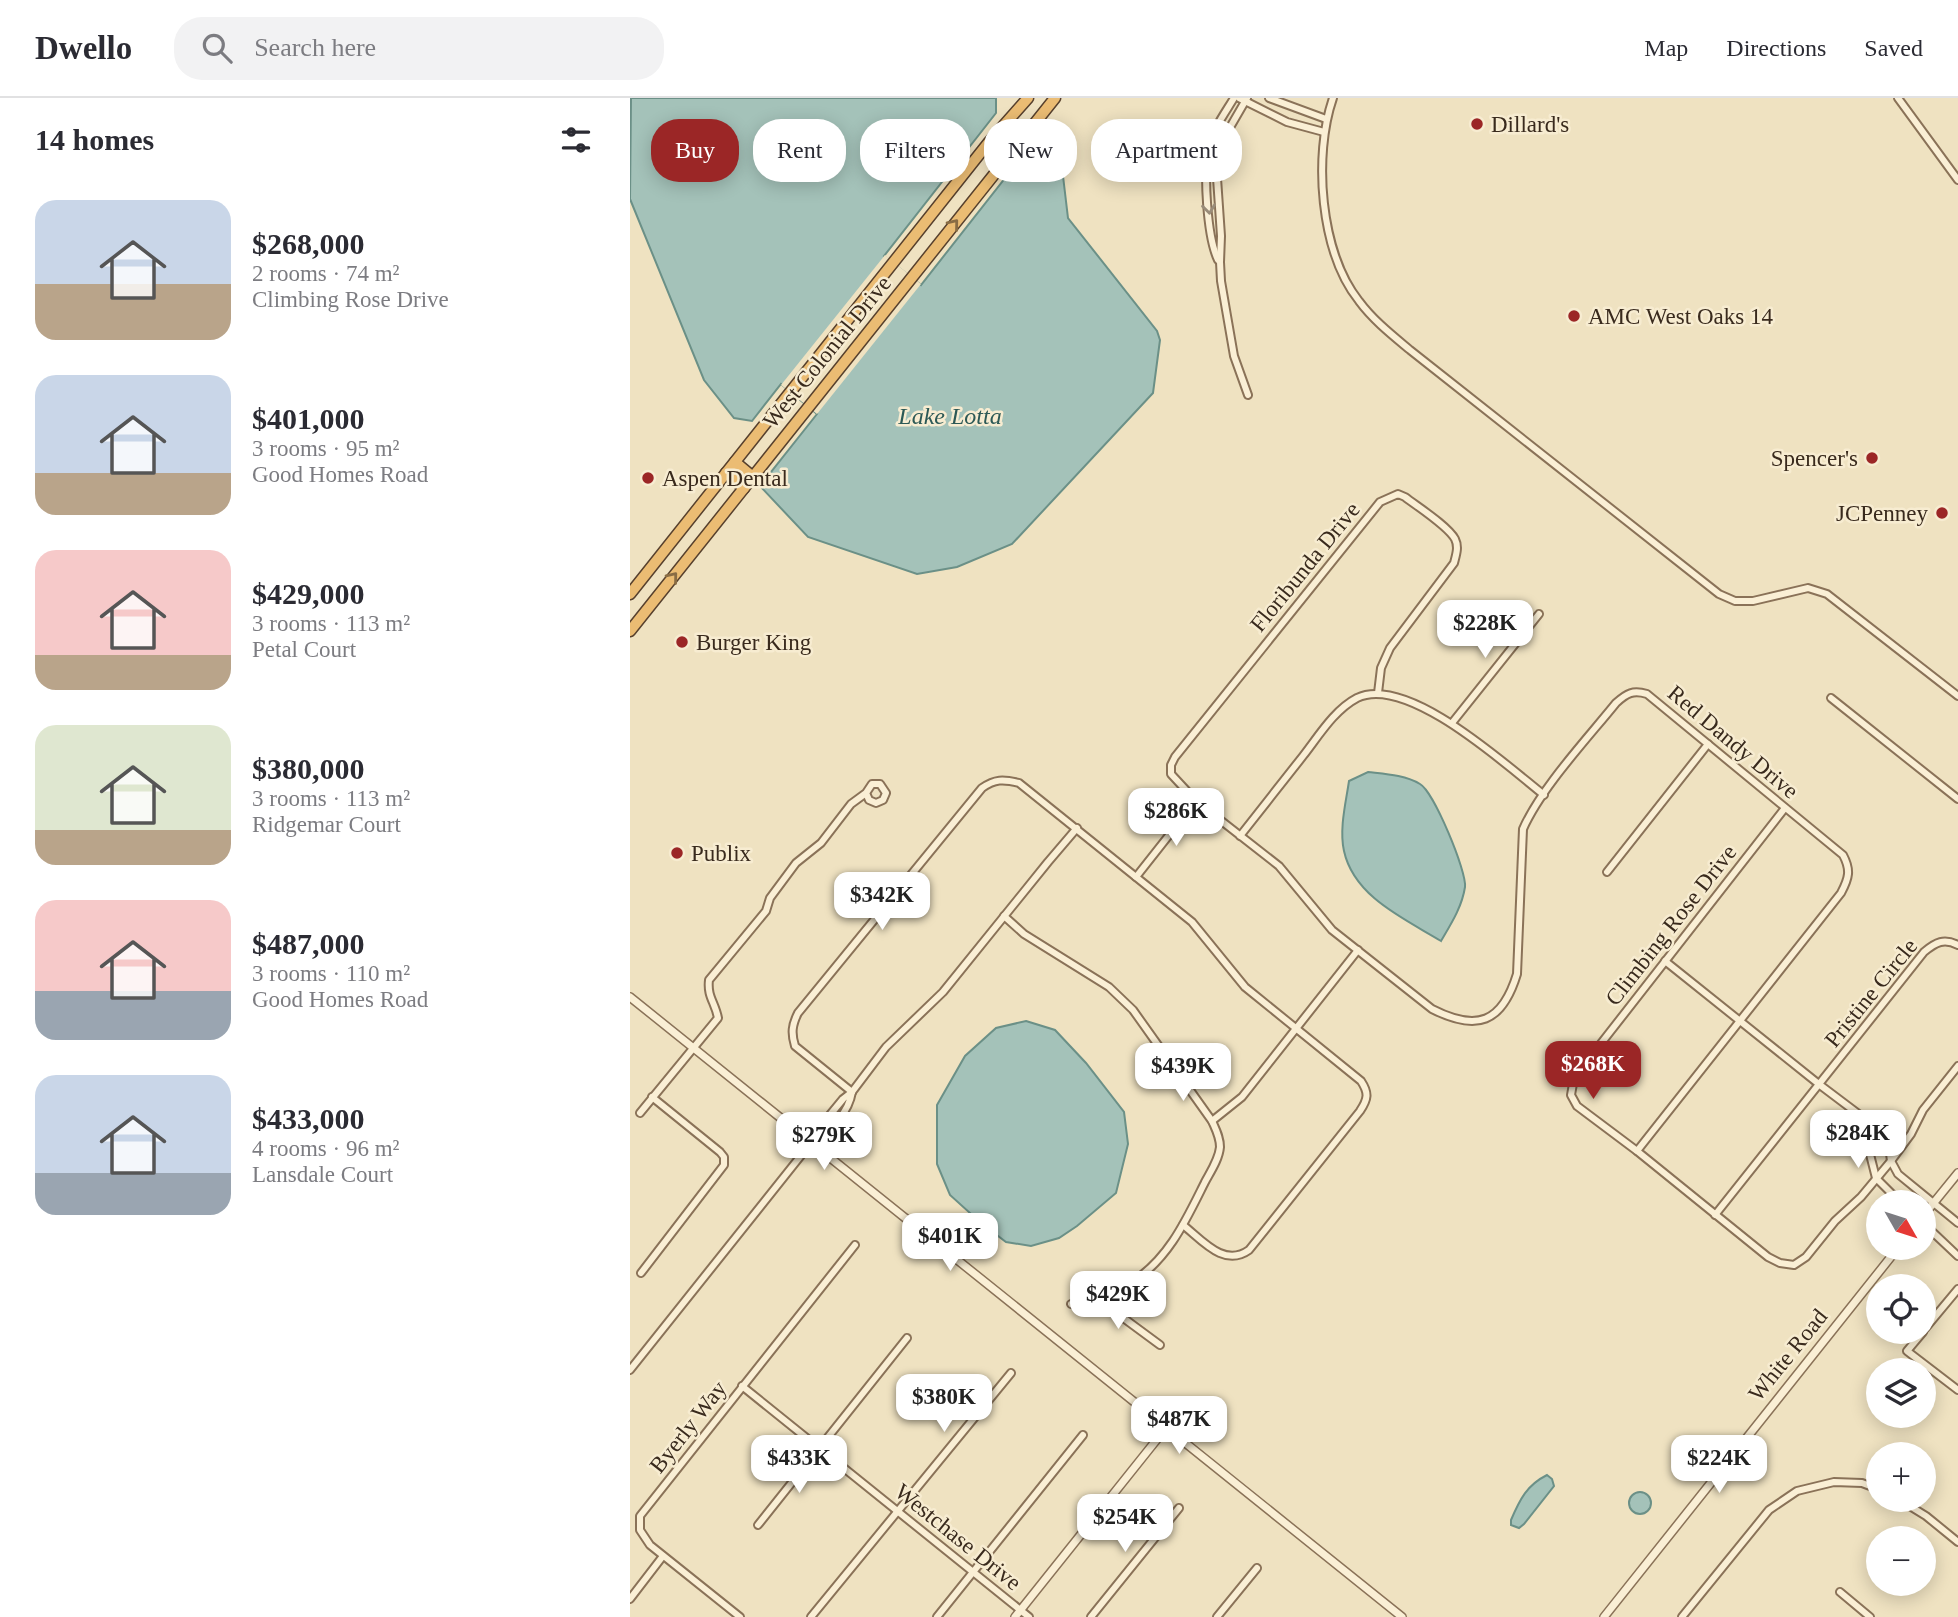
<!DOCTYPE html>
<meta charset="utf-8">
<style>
:root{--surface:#fff;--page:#f2f2f3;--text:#2b2b33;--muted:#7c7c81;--line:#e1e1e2;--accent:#9b2626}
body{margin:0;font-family:"Times New Roman",serif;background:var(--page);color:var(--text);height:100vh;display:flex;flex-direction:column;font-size:26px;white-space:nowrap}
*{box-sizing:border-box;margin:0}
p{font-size:23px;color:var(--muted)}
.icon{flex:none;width:38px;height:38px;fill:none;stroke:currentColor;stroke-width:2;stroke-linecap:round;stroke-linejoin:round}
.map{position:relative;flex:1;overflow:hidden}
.details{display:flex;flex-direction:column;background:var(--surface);width:630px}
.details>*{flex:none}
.top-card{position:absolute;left:21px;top:21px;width:665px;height:63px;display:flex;gap:14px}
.needle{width:46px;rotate:129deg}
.fabs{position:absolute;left:1236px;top:1092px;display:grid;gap:14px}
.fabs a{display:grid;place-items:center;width:70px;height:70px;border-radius:50%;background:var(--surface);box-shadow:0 4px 18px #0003;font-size:35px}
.price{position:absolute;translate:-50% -60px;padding:0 16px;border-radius:14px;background:#fff;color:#222;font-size:23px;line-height:46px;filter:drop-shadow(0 2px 4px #0008)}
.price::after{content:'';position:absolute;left:50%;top:42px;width:21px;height:16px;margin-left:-10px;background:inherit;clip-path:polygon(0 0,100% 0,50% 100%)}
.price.active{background:var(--accent);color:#fff}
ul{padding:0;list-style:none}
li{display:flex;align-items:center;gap:21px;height:175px;padding:0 35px}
li span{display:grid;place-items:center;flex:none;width:196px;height:140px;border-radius:21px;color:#555}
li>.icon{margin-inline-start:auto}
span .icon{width:84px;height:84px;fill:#fffc;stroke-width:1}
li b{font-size:30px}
h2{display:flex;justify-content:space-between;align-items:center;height:84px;padding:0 35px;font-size:30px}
.chip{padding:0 24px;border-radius:28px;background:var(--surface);box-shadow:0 4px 18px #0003;font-size:24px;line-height:63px}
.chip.active{background:var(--accent);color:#fff}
header{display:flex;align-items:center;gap:42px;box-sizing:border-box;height:98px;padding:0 35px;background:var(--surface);border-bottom:2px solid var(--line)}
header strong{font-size:33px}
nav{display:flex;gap:38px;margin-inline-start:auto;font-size:24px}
.search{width:490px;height:63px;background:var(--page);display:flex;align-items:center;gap:18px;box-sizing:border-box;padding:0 24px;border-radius:28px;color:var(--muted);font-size:26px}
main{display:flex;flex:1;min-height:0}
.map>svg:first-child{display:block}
.water{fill:#a4c2b9;stroke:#6b9087;stroke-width:2}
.pier{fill:#efe2c1}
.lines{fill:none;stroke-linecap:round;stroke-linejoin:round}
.minor-casing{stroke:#8a7258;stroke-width:10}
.tertiary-casing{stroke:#8a7258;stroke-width:10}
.trunk-casing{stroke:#57402d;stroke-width:13}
.minor{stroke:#faefd5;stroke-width:6}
.tertiary{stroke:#faefd5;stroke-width:7}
.trunk{stroke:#ebbc73;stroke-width:10}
.oneway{stroke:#9a8c79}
.oneway2{stroke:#896c44}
.poi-dot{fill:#9b2626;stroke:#f7ecd1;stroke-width:2.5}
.labels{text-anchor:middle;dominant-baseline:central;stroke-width:5;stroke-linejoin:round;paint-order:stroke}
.poi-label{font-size:23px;fill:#392a1d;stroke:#f7ecd1;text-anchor:start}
.street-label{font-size:23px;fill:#392a1d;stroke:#f7ecd1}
.water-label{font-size:24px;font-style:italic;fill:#2c5956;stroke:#f7ecd1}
</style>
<header>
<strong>Dwello</strong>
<div class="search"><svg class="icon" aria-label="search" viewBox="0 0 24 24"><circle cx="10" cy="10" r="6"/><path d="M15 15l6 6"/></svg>Search here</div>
<nav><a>Map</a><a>Directions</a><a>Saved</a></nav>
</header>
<main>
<section class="details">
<h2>14 homes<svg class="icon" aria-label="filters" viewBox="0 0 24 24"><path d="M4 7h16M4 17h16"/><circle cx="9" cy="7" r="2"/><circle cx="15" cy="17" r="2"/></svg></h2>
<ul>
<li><span style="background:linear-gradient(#c9d6e8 60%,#b9a48a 0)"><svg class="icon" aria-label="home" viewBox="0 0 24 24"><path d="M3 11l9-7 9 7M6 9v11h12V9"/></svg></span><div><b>$268,000</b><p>2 rooms · 74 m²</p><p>Climbing Rose Drive</p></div></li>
<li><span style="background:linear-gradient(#c9d6e8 70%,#b9a48a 0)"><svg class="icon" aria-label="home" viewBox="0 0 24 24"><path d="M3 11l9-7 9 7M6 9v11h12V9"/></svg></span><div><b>$401,000</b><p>3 rooms · 95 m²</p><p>Good Homes Road</p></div></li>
<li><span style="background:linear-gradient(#f6c9c9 75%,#b9a48a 0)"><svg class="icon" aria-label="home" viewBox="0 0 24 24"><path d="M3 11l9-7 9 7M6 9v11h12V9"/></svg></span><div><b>$429,000</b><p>3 rooms · 113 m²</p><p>Petal Court</p></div></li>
<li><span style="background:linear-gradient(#dfe7d0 75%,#b9a48a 0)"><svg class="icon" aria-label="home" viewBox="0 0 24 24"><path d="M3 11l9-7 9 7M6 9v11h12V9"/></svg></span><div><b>$380,000</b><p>3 rooms · 113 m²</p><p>Ridgemar Court</p></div></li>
<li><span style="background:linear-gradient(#f6c9c9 65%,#9aa5b1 0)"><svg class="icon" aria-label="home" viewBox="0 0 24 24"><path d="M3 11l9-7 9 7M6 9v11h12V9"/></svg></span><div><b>$487,000</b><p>3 rooms · 110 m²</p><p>Good Homes Road</p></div></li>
<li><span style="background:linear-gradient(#c9d6e8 70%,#9aa5b1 0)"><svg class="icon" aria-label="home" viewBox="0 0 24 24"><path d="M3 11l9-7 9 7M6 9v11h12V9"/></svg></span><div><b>$433,000</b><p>4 rooms · 96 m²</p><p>Lansdale Court</p></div></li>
</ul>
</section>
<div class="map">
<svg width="1328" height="1519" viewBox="0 0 1328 1519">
<rect width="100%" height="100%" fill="#efe2c1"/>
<g class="water">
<polygon points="1,0 366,0 366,15 254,158 291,187 387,65 399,54 405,61 423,58 433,78 438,120 527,233 530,242 523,295 382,446 327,469 287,476 178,439 130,388 187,316 151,286 122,323 104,320 74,282 0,101"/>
<path d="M738,674C755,676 775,677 790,686C804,694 837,774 835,789C832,809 821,826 811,843C775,821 724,799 714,753C709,731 716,704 719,683Z"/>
<polygon points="396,923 425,932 456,965 494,1014 498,1046 486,1095 447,1128 429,1140 401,1148 376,1144 351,1125 320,1097 307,1066 307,1007 335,958 366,930"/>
<path d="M917,1377L922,1381L924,1388L894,1426L889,1430L881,1427V1422C890,1401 897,1387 917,1377Z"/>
<circle cx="1010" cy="1405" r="11"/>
</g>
<polygon class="pier" points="255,157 291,186 187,316 151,287"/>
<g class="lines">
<g class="minor-casing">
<g id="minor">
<polyline points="609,0 657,24 694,34"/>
<polyline points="617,0 595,38 588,58 587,80 591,138 590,164 591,183 604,258 618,297"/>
<polyline points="639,0 696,21"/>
<path d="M703,0C683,58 690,154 729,203C743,222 762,237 780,252L1089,496L1105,503H1123L1178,490L1197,496L1328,598"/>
<polyline points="1268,0 1328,82"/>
<path d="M588,162C577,139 573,74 579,49C583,31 595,15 604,0"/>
<path d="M748,595L751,570L760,550L824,465C826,457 829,449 825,441C818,428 788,409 775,399L768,396L750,404L545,659L541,667V676L566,703L649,768L702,832L802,911C847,934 872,925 887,876L893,731C911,690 957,641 986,605C997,595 1003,592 1017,596L1213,757C1221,772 1219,780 1211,795L1007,1053"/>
<polyline points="1201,600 1328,701"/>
<polyline points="822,625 909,516"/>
<polyline points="1155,710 944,980 941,997 947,1008 1007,1053 1138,1159 1150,1165 1164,1167 1176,1159 1205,1123 1231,1099 1261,1063 1281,1036 1293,1012 1328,968"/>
<path d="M610,738C631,711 652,685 673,658C688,639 704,612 727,600C777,576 876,667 914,697"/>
<polyline points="977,774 1078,646"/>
<polyline points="506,779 566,703"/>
<path d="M374,818L394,836L479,889L503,912L582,1023C586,1032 590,1039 590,1049C589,1061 581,1073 575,1084C557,1120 539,1161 502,1184C484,1195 462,1200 441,1206"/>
<polyline points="1035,863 1190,987 1243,1027 1259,1048 1261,1063 1268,1076 1328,1125"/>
<path d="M222,994L165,948C161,935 162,927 168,915L352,690C365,681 373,681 389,685L562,824L615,889L731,983C739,995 738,1001 730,1013L619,1152C594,1170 572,1142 553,1127"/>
<path d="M10,1015L88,920C85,904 77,899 79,882L136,813L140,800L166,765L191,745L221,706L236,695L242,686H250L256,695L253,702L246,705L239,702L236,695"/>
<polyline points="1226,1016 1233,1029 1246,1080 1270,1104"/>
<polyline points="582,1023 612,999 728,852"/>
<path d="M181,1045C200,1033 218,1017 222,994"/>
<path d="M1085,1117L1294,854C1306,844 1314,840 1328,847"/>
<polyline points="1293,1125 1328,1158"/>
<polyline points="11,1175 94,1067 94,1059 90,1054 22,999"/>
<polyline points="477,1196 488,1216 530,1247"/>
<polyline points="1293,1233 1328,1191"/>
<polyline points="1293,1234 1277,1253 1328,1292"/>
<polyline points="0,1272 181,1045 190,1029 213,1001 222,994 256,949 313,894 418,764 447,730"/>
<polyline points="112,1288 399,1519"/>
<polyline points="1270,1402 1296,1418 1328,1444"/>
<polyline points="128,1427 277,1240"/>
<polyline points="1210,1494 1240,1519"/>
<polyline points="0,1501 33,1458"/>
<polyline points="110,1519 20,1447 10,1432 10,1418 225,1147"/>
<polyline points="181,1519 381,1275"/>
<polyline points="307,1519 453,1337"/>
<polyline points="461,1519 549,1410"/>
<polyline points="587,1519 627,1470"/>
<polyline points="1052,1519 1139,1412 1167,1393 1204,1384 1232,1385 1248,1391"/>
</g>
</g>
<g class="tertiary-casing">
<g id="tertiary">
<polyline points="0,899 772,1519"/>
<polyline points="1293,1118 1328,1075"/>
<polyline points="385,1519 536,1330"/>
<polyline points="974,1519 1268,1150"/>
</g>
</g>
<g class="trunk-casing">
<g id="trunk">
<polyline points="105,364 123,379"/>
<polyline points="96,375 114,390"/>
<polyline points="0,496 359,44 398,0"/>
<polyline points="0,533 425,0"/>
</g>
</g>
<use href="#minor" class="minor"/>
<use href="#tertiary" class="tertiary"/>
<use href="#trunk" class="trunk"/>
</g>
<defs><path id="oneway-chevron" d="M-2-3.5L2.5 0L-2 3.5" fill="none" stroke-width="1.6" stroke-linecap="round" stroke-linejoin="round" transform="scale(1.75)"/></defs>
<use class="oneway" href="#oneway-chevron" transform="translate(579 111) rotate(83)"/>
<g class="oneway2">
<use href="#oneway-chevron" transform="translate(324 126) rotate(-51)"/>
<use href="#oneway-chevron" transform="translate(43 479) rotate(-51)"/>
</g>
<g class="poi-dot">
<circle cx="847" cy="26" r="7"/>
<circle cx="944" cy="218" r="7"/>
<circle cx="1242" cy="360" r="7"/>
<circle cx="18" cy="380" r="7"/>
<circle cx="1312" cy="415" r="7"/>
<circle cx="52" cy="544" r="7"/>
<circle cx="47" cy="755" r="7"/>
</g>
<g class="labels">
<g class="poi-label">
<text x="861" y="26">Dillard's</text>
<text x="958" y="218">AMC West Oaks 14</text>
<text x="1228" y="360" text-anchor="end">Spencer's</text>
<text x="32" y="380">Aspen Dental</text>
<text x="1298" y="415" text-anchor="end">JCPenney</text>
<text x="66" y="544">Burger King</text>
<text x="61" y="755">Publix</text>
</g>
<g class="street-label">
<text transform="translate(197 254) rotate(-51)">West Colonial Drive</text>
<text transform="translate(675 469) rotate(-51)">Floribunda Drive</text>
<text transform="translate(1103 644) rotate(40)">Red Dandy Drive</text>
<text transform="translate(1041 827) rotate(-52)">Climbing Rose Drive</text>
<text transform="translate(1241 895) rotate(-51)">Pristine Circle</text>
<text transform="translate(1158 1257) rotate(-51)">White Road</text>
<text transform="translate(58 1329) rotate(-52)">Byerly Way</text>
<text transform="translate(328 1439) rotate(39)">Westchase Drive</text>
</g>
<g class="water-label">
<text x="320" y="318">Lake Lotta</text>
</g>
</g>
</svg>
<div class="fabs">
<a><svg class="needle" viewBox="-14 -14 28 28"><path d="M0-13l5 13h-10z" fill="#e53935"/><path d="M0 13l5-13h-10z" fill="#7c7c81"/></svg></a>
<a><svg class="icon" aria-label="locate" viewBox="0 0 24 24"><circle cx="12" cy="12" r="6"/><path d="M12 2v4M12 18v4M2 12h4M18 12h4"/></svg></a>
<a><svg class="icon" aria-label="layers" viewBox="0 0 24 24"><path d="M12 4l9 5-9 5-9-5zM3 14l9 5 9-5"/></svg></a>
<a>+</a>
<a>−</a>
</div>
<b class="price" style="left:855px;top:562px">$228K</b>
<b class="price" style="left:546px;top:750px">$286K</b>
<b class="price" style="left:252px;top:834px">$342K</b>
<b class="price active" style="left:963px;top:1003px">$268K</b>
<b class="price" style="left:553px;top:1005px">$439K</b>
<b class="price" style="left:1228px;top:1072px">$284K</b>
<b class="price" style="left:194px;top:1074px">$279K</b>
<b class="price" style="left:320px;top:1175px">$401K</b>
<b class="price" style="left:488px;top:1233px">$429K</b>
<b class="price" style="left:314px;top:1336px">$380K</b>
<b class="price" style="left:549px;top:1358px">$487K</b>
<b class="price" style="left:169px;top:1397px">$433K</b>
<b class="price" style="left:1089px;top:1397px">$224K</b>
<b class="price" style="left:495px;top:1456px">$254K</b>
<div class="top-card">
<a class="chip active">Buy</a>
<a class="chip">Rent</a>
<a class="chip">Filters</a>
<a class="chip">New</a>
<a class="chip">Apartment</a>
</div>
</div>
</main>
